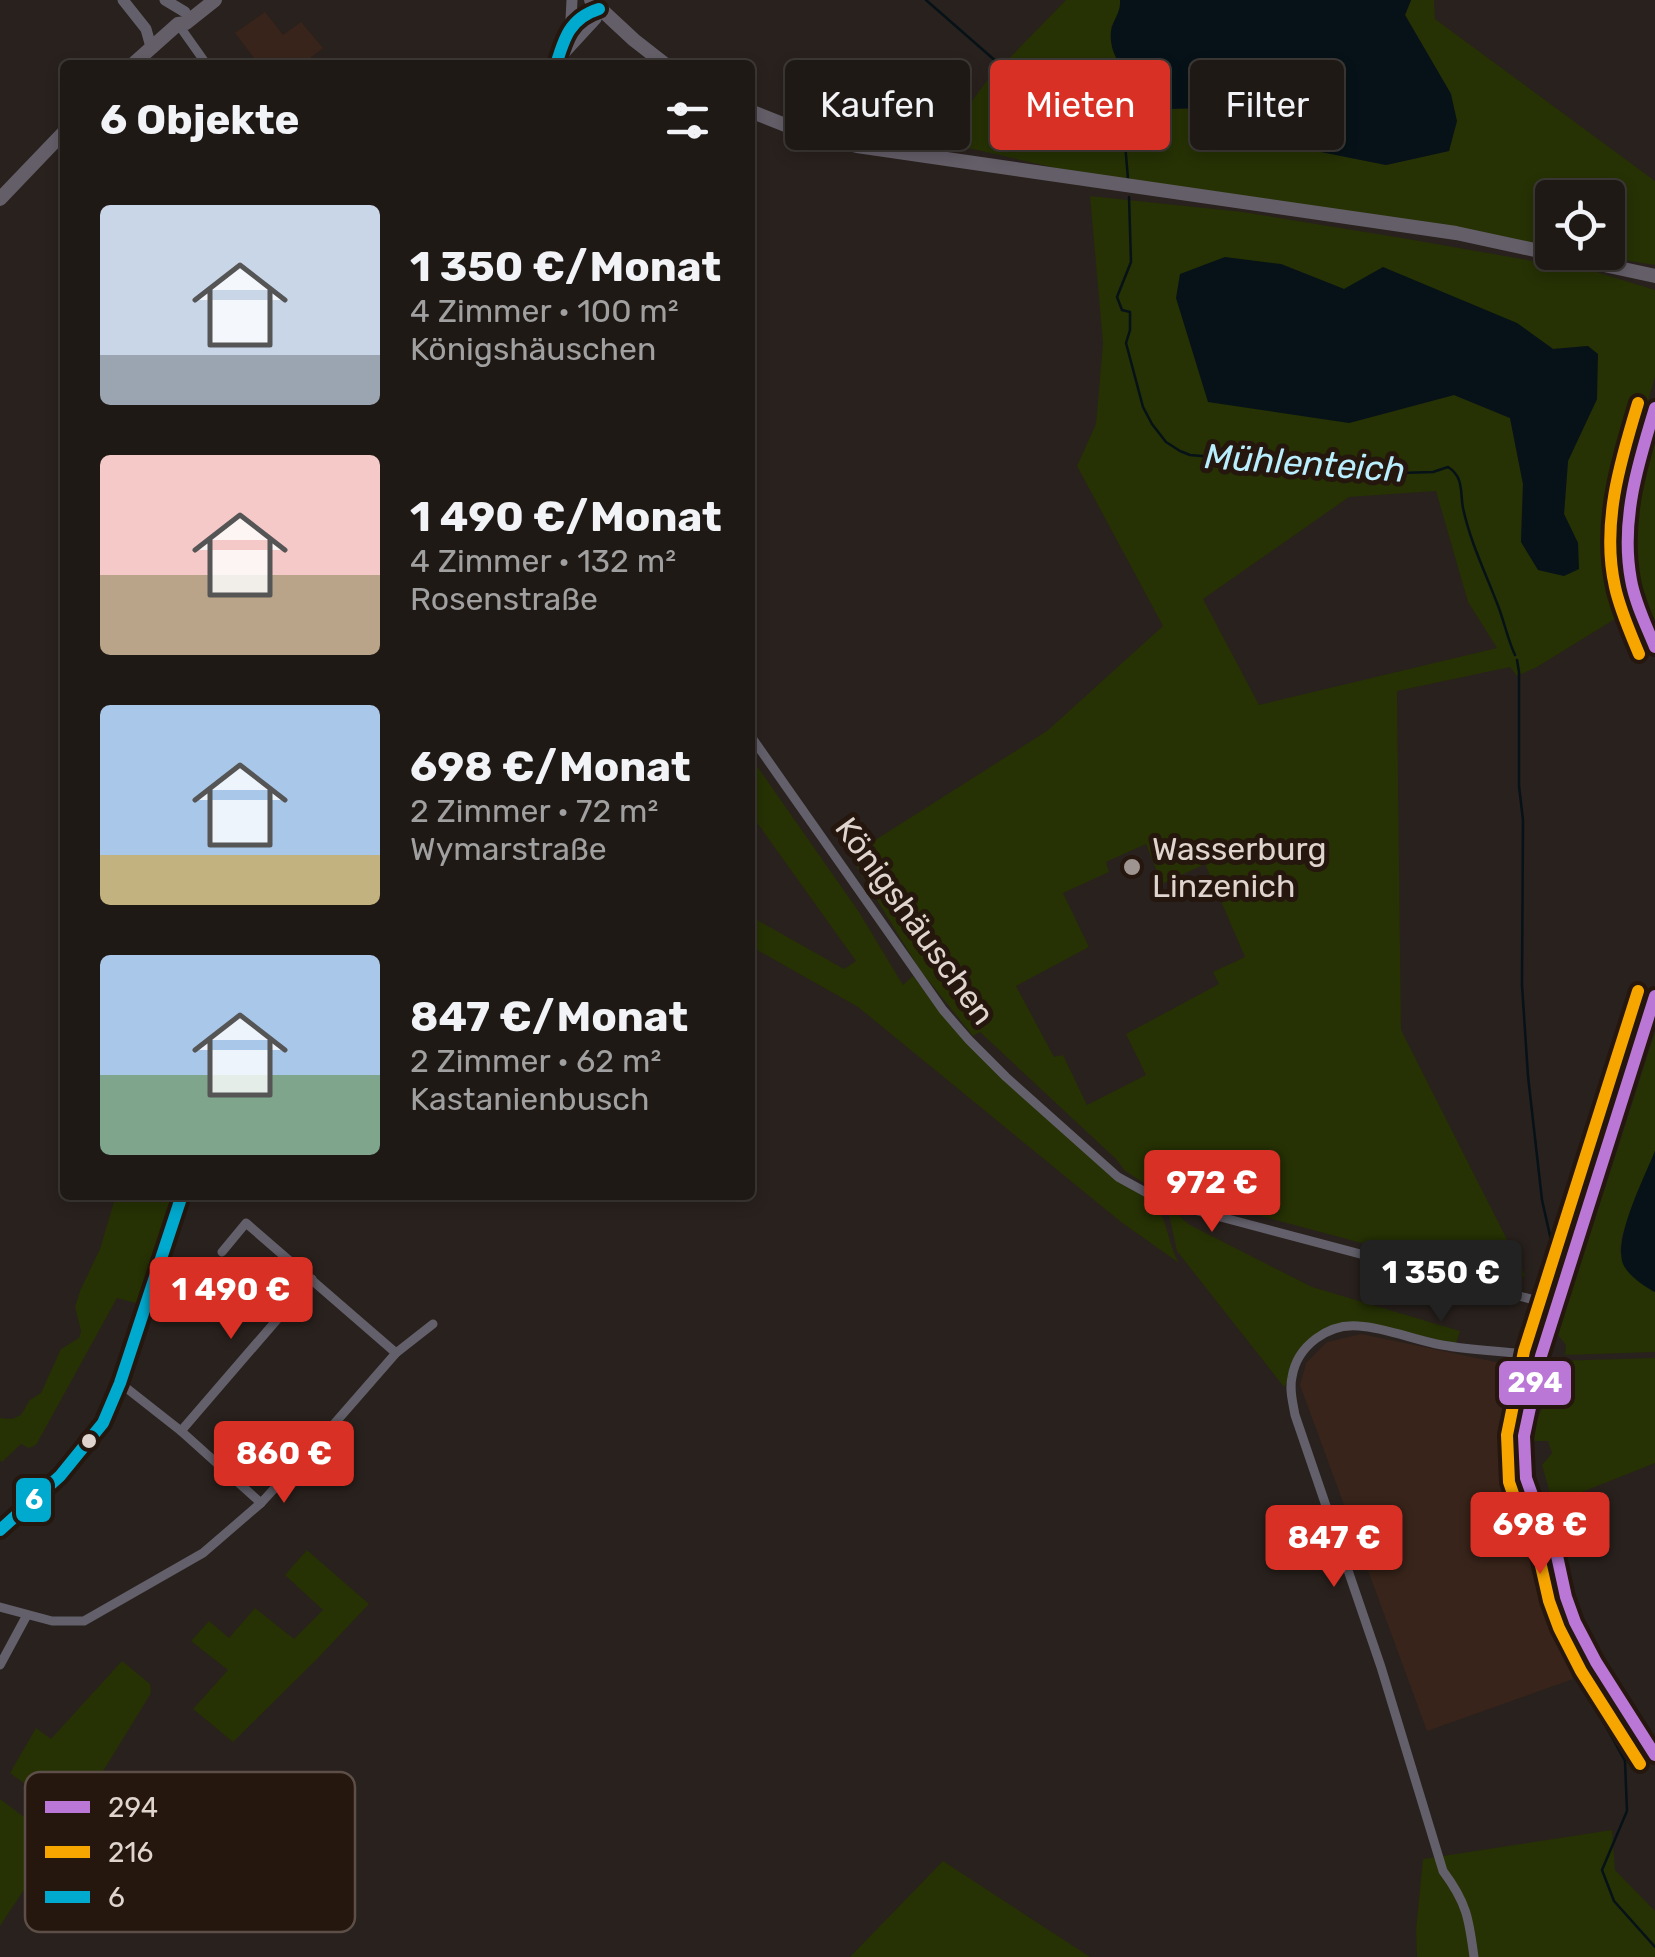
<!DOCTYPE html>
<html lang="de">
<meta charset="utf-8">
<style>
:root{--surface:#1f1916;--page:#27221f;--text:#f1f3f6;--muted:#a1a0a1;--line:#3c3835;--accent:#d93025}
body{margin:0;font-family:Rubik,sans-serif;background:var(--page);color:var(--text);height:100vh;display:flex;flex-direction:column;font-size:38px;white-space:nowrap}
*{box-sizing:border-box;margin:0}
p{font-size:32px;color:var(--muted)}
.icon{flex:none;width:55px;height:55px;fill:none;stroke:currentColor;stroke-width:2;stroke-linecap:round;stroke-linejoin:round}
.map{position:relative;flex:1;overflow:hidden}
.drawer{position:absolute;left:60px;top:60px;width:695px;height:1140px;display:flex;flex-direction:column;background:var(--surface);border-radius:10px;box-shadow:0 5px 15px #0003,0 0 0 2px var(--line)}
.drawer>*{flex:none}
.banner{position:absolute;left:785px;top:60px;width:720px;height:90px;display:flex;gap:20px}
.fabs{position:absolute;left:1535px;top:180px;display:grid;gap:20px}
.fabs a{display:grid;place-items:center;width:90px;height:90px;border-radius:10px;background:var(--surface);box-shadow:0 5px 15px #0003,0 0 0 2px var(--line);font-size:50px}
.price{position:absolute;translate:-50% -85px;padding:0 22px;border-radius:10px;background:var(--accent);color:#fff;font-size:32px;line-height:65px;filter:drop-shadow(0 2px 5px #0008)}
.price::after{content:'';position:absolute;left:50%;top:60px;width:30px;height:22px;margin-left:-15px;background:inherit;clip-path:polygon(0 0,100% 0,50% 100%)}
.price.on{background:#222;color:#fff}
ul{padding:0;list-style:none}
li{display:flex;align-items:center;gap:30px;height:250px;padding:0 40px}
li span{display:grid;place-items:center;flex:none;width:280px;height:200px;border-radius:10px;color:#555}
li>.icon{margin-inline-start:auto}
span .icon{width:120px;height:120px;fill:#fffc;stroke-width:1}
li b{font-size:42px}
h2{display:flex;justify-content:space-between;align-items:center;height:120px;padding:0 40px;font-size:42px}
.chip{padding:0 35px;border-radius:10px;background:var(--surface);box-shadow:0 5px 15px #0003,0 0 0 2px var(--line);font-size:35px;line-height:90px}
.chip.on{background:var(--accent);color:#fff}
.map>svg:first-child{display:block}
.built{fill:#38241a}
.green{fill:#263104;fill-rule:evenodd}
.water{fill:#061217}
.lines{fill:none;stroke-linecap:round;stroke-linejoin:round}
.stream{stroke:#061217;stroke-width:2.5}
.minor{stroke:#63606b;stroke-width:9}
.tertiary{stroke:#63606b;stroke-width:11}
.secondary{stroke:#5d5862;stroke-width:12}
.primary{stroke:#645e68;stroke-width:14}
.bus-1-casing{stroke:#25160e;stroke-width:20}
.bus-2-casing{stroke:#25160e;stroke-width:20}
.bus-3-casing{stroke:#25160e;stroke-width:20}
.bus-1{stroke:#ba77d6;stroke-width:12}
.bus-2{stroke:#f7a600;stroke-width:12}
.bus-3{stroke:#00a9ce;stroke-width:12}
.poi-dot{fill:#9f9590;stroke:#25160e;stroke-width:4}
.bus-dot{fill:#dfd4ce;stroke:#25160e;stroke-width:4}
.labels{text-anchor:middle;dominant-baseline:central;stroke-width:10;stroke-linejoin:round;paint-order:stroke}
.poi-label{font-size:32px;fill:#dfd4ce;stroke:#25160e;text-anchor:start}
.street-label{font-size:32px;fill:#dfd4ce;stroke:#25160e}
.water-label{font-size:35px;font-style:italic;fill:#b9eefe;stroke:#25160e}
.key{fill:#25160e;stroke:#5d4f48;stroke-width:2.5}
.key-label{font-size:28px;fill:#dfd4ce}
.line-badge{stroke:#25160e;stroke-width:4}
.badge-label{font-size:28px;text-anchor:middle;font-weight:bold;fill:#fff}
</style>
<div class="map">
<svg width="1655" height="1957" viewBox="0 0 1655 1957">
<rect width="100%" height="100%" fill="#29211d"/>
<g class="built">
<polygon points="265,12 283,35 301,22 323,48 301,65 245,65 254,58 235,33"/>
<polygon points="1361,1334 1515,1366 1499,1457 1573,1679 1427,1731 1300,1385 1306,1363 1327,1342"/>
</g>
<g class="green">
<polygon points="1066,0 1120,0 1121,11 1111,27 1167,109 1204,108 1274,124 1312,150 1386,165 1449,151 1451,94 1405,15 1411,0 1434,0 1435,19 1655,181 1655,265 1580,253 1608,252 1608,198 1552,198 1552,248 1056,168 942,142 986,82"/>
<path d="M1090,196L1243,212L1402,238L1596,272L1655,290V377L1636,442L1620,533V565L1628,611L1537,667L1517,676L1510,667L1397,691L1401,1030L1525,1275L1519,1280L1511,1283L1149,1186L1125,1171L1117,1160L980,1032L973,1036L920,970L850,856L1047,731L1163,626L1077,466L1096,424L1103,343ZM1281,264L1344,289L1516,323L1553,349L1588,346L1597,399L1568,461L1564,514L1578,543L1521,542L1523,484L1510,418L1454,395L1349,423ZM1436,491L1468,602L1497,648L1259,705L1203,599L1349,497ZM1146,844L1162,884L1205,864L1245,957L1213,972L1219,984L1126,1034L1146,1075L1087,1105L1063,1055L1054,1057L1016,986L1089,947L1063,893L1109,872L1106,862Z"/>
<path d="M1655,422V626C1650,609 1641,592 1636,575C1623,529 1644,467 1655,422Z"/>
<path d="M750,756L859,912L903,985L913,976L954,1029L998,1073L1151,1199C1168,1217 1167,1242 1179,1263L1121,1222L858,1007L750,946V916L844,969L856,961L750,813Z"/>
<polygon points="1655,1032 1655,1151 1622,1236 1620,1252 1652,1291 1655,1292 1655,1352 1565,1355 1566,1345 1558,1335"/>
<polygon points="116,1195 175,1195 139,1304 117,1298 36,1445 29,1448 21,1444 2,1462 0,1460 0,1418 12,1419 21,1415 30,1400 41,1393 61,1349 79,1338 81,1331 75,1307 80,1291 100,1249"/>
<polygon points="1167,1206 1190,1225 1312,1287 1460,1331 1456,1344 1368,1323 1318,1334 1284,1387 1177,1251"/>
<polygon points="1655,1358 1655,1463 1567,1498 1564,1492 1551,1497 1542,1465 1552,1453 1548,1441 1534,1441 1537,1419 1546,1400 1552,1361"/>
<polygon points="307,1550 369,1604 317,1659 233,1742 193,1709 228,1670 191,1641 209,1621 229,1638 255,1608 294,1639 323,1610 285,1575"/>
<polygon points="122,1661 150,1684 151,1693 110,1760 72,1818 10,1773 36,1728 51,1739"/>
<polygon points="0,1799 56,1841 0,1926"/>
<polygon points="1612,1830 1615,1870 1655,1911 1655,1957 1417,1957 1416,1930 1423,1859"/>
<polygon points="943,1861 1090,1957 850,1957"/>
</g>
<g class="water">
<path d="M1120,0H1411L1405,15L1451,94L1457,121L1449,151L1386,165L1311,150L1274,124L1204,108L1167,109C1143,90 1107,65 1111,31C1113,19 1121,13 1120,0Z"/>
<polygon points="1225,257 1281,264 1344,289 1383,267 1517,323 1553,349 1588,346 1598,354 1597,399 1568,461 1564,514 1578,543 1579,569 1564,576 1538,570 1521,542 1523,484 1510,418 1454,395 1349,423 1208,402 1176,298 1180,274"/>
<path d="M1655,1151V1292C1644,1286 1630,1277 1624,1266C1611,1242 1645,1176 1655,1151Z"/>
</g>
<g class="lines">
<g class="stream">
<polyline points="926,0 1014,77 1031,84 1037,82 1042,69 1051,68 1073,111 1087,108 1095,137 1101,142 1117,137 1125,143 1128,179"/>
<path d="M1129,197L1131,262L1117,297L1122,310L1130,312V330L1126,343L1143,407L1152,424L1166,442L1180,451L1190,455L1328,467L1367,474L1433,472L1448,467C1464,477 1460,492 1463,508C1470,541 1485,572 1497,603C1504,620 1507,638 1515,655"/>
<polyline points="1517,660 1519,672 1519,786 1523,820 1522,985 1528,1076 1542,1200 1551,1240 1539,1295"/>
<polyline points="1531,1340 1537,1308"/>
<polyline points="1527,1360 1508,1459 1509,1471 1578,1675 1625,1761 1627,1811 1602,1870 1614,1901 1655,1947"/>
</g>
<g class="minor">
<polyline points="178,24 207,65"/>
<polyline points="750,735 943,1010 969,1040 1006,1077 1118,1177 1158,1199 1198,1211 1557,1306"/>
<polyline points="222,1252 246,1223 396,1353"/>
<polyline points="120,1383 181,1431 261,1503"/>
<polyline points="181,1431 312,1279"/>
<polyline points="0,1607 52,1621 84,1621 203,1553 261,1503 334,1424 396,1353 433,1324"/>
<polyline points="0,1665 27,1615"/>
<path d="M1474,1957C1469,1919 1467,1903 1443,1871L1381,1667L1295,1415C1293,1403 1289,1390 1292,1377C1297,1346 1328,1323 1359,1326C1387,1328 1414,1340 1442,1345C1475,1351 1508,1351 1541,1356"/>
</g>
<g class="tertiary">
<polyline points="123,0 146,29 151,47"/>
<polyline points="165,0 185,12"/>
<polyline points="568,27 583,13 599,9"/>
<polyline points="561,57 596,19 599,9"/>
<polyline points="556,65 571,20 572,0"/>
<polyline points="0,1530 60,1476 103,1423 120,1383 182,1195"/>
</g>
<g class="secondary">
<path d="M1655,408C1638,462 1620,522 1631,580C1636,603 1646,625 1655,647"/>
<polyline points="1655,996 1541,1356 1524,1436 1526,1478 1536,1506 1554,1542 1566,1597 1575,1622 1596,1662 1655,1755"/>
</g>
<g class="primary">
<polyline points="591,0 634,40 666,65"/>
<polyline points="132,65 178,24 186,23 215,0"/>
<polyline points="750,111 808,134 857,146 1456,233 1655,276"/>
<polyline points="0,199 65,131"/>
</g>
<g class="bus-1-casing">
<g id="bus-1">
<path d="M1655,408C1638,463 1620,521 1631,580C1635,603 1646,625 1655,647"/>
<polyline points="1655,996 1541,1356 1524,1436 1526,1478 1536,1506 1554,1542 1566,1597 1575,1622 1596,1662 1655,1755"/>
</g>
</g>
<g class="bus-2-casing">
<g id="bus-2">
<path d="M1638,403C1620,462 1601,525 1615,587C1620,610 1630,632 1639,654"/>
<polyline points="1638,991 1524,1351 1507,1435 1509,1482 1520,1514 1537,1548 1549,1601 1559,1628 1581,1671 1640,1764"/>
</g>
</g>
<g class="bus-3-casing">
<g id="bus-3">
<path d="M556,65C564,38 570,18 599,9"/>
<polyline points="0,1530 60,1476 103,1423 120,1383 182,1195"/>
</g>
</g>
<use href="#bus-1" class="bus-1"/>
<use href="#bus-2" class="bus-2"/>
<use href="#bus-3" class="bus-3"/>
</g>
<circle class="poi-dot" cx="1132" cy="867" r="10"/>
<circle class="bus-dot" cx="89" cy="1441" r="9"/>
<g class="labels">
<g class="poi-label">
<text x="1152" y="849">Wasserburg<tspan x="1152" dy="37">Linzenich</tspan></text>
</g>
<g class="street-label">
<text transform="translate(915 921) rotate(54)">Königshäuschen</text>
</g>
<g class="water-label">
<text transform="translate(1305 463) rotate(4)">Mühlenteich</text>
</g>
</g>
<rect x="25" y="1772" width="330" height="160" rx="15" class="key"/>
<rect x="45" y="1801" width="45" height="12" fill="#ba77d6"/>
<rect x="45" y="1846" width="45" height="12" fill="#f7a600"/>
<rect x="45" y="1891" width="45" height="12" fill="#00a9ce"/>
<g class="key-label">
<text x="108" y="1817">294</text>
<text x="108" y="1862">216</text>
<text x="108" y="1907">6</text>
</g>
<g class="line-badge">
<rect x="1497" y="1359" width="76" height="48" rx="10" fill="#ba77d6"/>
<rect x="14" y="1476" width="39" height="48" rx="10" fill="#00a9ce"/>
</g>
<g class="badge-label">
<text x="1535" y="1392">294</text>
<text x="34" y="1509">6</text>
</g>
</svg>
<div class="fabs">
<a><svg class="icon" aria-label="locate" viewBox="0 0 24 24"><circle cx="12" cy="12" r="6"/><path d="M12 2v4M12 18v4M2 12h4M18 12h4"/></svg></a>
</div>
<b class="price" style="left:1212px;top:1235px">972 €</b>
<b class="price on" style="left:1441px;top:1325px">1 350 €</b>
<b class="price" style="left:231px;top:1342px">1 490 €</b>
<b class="price" style="left:284px;top:1506px">860 €</b>
<b class="price" style="left:1540px;top:1577px">698 €</b>
<b class="price" style="left:1334px;top:1590px">847 €</b>
<div class="banner">
<a class="chip">Kaufen</a>
<a class="chip on">Mieten</a>
<a class="chip">Filter</a>
</div>
<section class="drawer">
<h2>6 Objekte<svg class="icon" aria-label="filters" viewBox="0 0 24 24"><path d="M4 7h16M4 17h16"/><circle cx="9" cy="7" r="2"/><circle cx="15" cy="17" r="2"/></svg></h2>
<ul>
<li><span style="background:linear-gradient(#c9d6e8 75%,#9aa5b1 0)"><svg class="icon" aria-label="home" viewBox="0 0 24 24"><path d="M3 11l9-7 9 7M6 9v11h12V9"/></svg></span><div><b>1 350 €/Monat</b><p>4 Zimmer · 100 m²</p><p>Königshäuschen</p></div></li>
<li><span style="background:linear-gradient(#f6c9c9 60%,#b9a48a 0)"><svg class="icon" aria-label="home" viewBox="0 0 24 24"><path d="M3 11l9-7 9 7M6 9v11h12V9"/></svg></span><div><b>1 490 €/Monat</b><p>4 Zimmer · 132 m²</p><p>Rosenstraße</p></div></li>
<li><span style="background:linear-gradient(#a9c7e8 75%,#c2b280 0)"><svg class="icon" aria-label="home" viewBox="0 0 24 24"><path d="M3 11l9-7 9 7M6 9v11h12V9"/></svg></span><div><b>698 €/Monat</b><p>2 Zimmer · 72 m²</p><p>Wymarstraße</p></div></li>
<li><span style="background:linear-gradient(#a9c7e8 60%,#7fa58c 0)"><svg class="icon" aria-label="home" viewBox="0 0 24 24"><path d="M3 11l9-7 9 7M6 9v11h12V9"/></svg></span><div><b>847 €/Monat</b><p>2 Zimmer · 62 m²</p><p>Kastanienbusch</p></div></li>
</ul>
</section>
</div>
